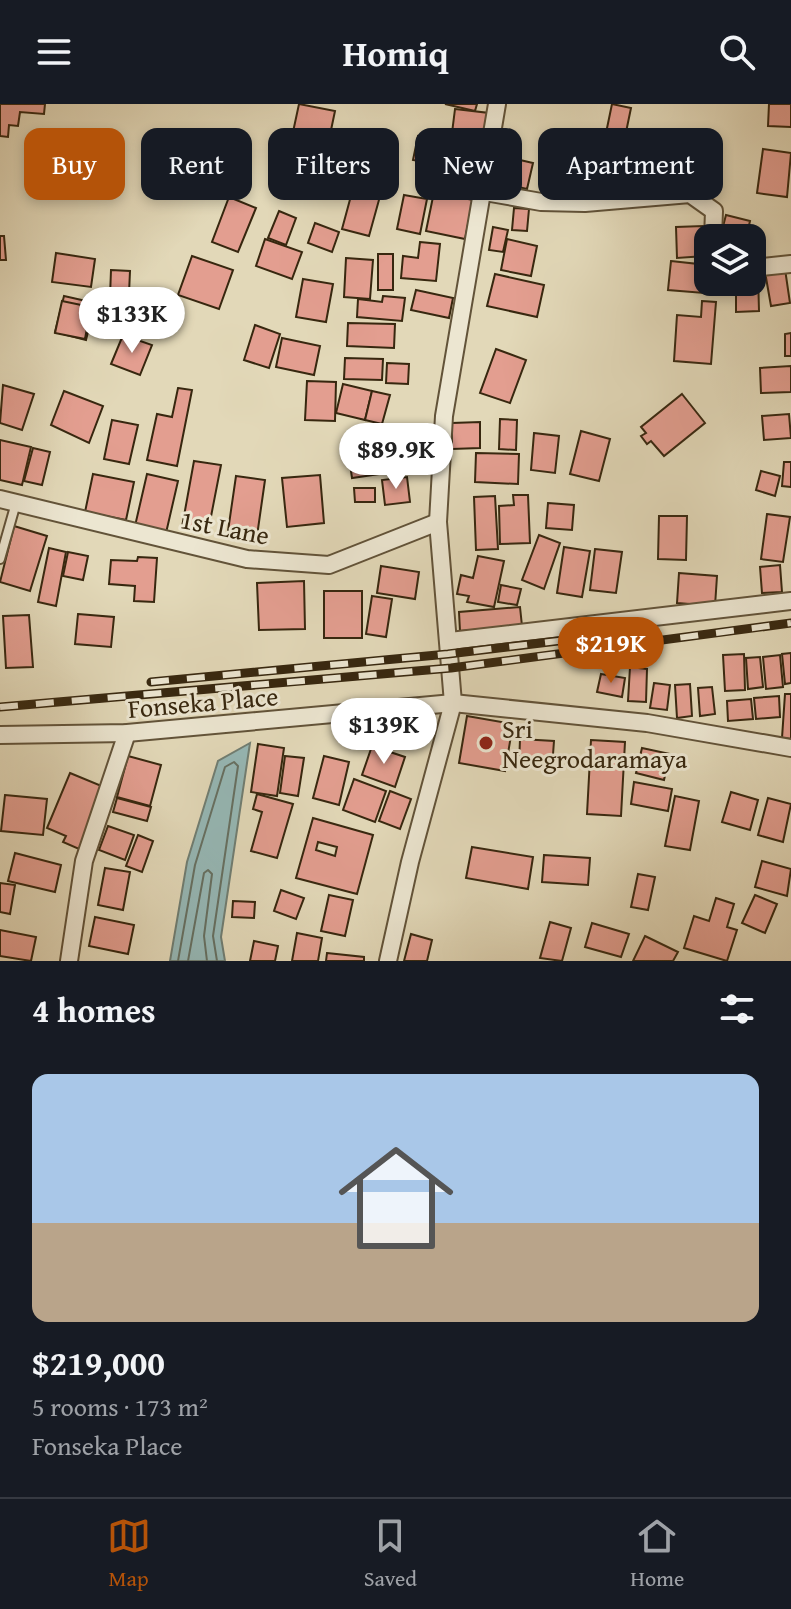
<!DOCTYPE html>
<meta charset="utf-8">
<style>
:root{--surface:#171b24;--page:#20242c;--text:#f1f3f6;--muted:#9ea1a6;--line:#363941;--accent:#b45309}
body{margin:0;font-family:"Gentium Book Plus",serif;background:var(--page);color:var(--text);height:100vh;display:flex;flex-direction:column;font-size:30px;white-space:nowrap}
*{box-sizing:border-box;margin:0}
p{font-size:26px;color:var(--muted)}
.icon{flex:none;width:44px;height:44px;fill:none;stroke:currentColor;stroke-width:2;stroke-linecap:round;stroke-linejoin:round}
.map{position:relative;height:857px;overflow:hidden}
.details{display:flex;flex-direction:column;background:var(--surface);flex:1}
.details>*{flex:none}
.banner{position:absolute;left:24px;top:24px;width:744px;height:72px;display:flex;gap:16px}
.buttons{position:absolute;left:694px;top:120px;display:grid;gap:16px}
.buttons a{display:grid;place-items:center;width:72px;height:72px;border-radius:16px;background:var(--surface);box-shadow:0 4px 12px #0003;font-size:40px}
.price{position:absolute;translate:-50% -68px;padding:0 18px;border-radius:28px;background:#fff;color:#222;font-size:26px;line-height:52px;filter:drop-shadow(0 2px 4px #0008)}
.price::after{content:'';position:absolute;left:50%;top:48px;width:24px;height:18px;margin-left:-12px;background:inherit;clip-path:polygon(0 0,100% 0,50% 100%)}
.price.selected{background:var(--accent);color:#fff}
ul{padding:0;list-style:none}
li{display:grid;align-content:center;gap:16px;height:424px;padding:0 32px}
li span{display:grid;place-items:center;height:248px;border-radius:16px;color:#555}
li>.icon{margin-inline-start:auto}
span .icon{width:144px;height:144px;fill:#fffc;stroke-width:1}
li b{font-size:34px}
h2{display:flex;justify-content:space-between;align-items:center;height:96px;padding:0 32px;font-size:34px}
.chip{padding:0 28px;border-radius:16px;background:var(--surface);box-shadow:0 4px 12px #0003;font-size:28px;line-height:72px}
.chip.selected{background:var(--accent);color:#fff}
header{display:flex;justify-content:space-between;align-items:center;height:104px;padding:0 32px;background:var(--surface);font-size:36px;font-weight:700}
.tabs{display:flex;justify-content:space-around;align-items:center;height:112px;border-top:2px solid var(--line);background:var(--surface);font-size:22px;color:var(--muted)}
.tabs a{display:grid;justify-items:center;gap:4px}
.tabs .selected{color:var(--accent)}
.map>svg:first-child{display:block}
.water{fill:#96b8b6;stroke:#707e73;stroke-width:2}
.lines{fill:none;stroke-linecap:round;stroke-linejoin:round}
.shore{stroke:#667062;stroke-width:2}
.building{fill:#e39e90;stroke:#37270f;stroke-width:2;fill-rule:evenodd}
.lane-casing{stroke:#625339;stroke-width:12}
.street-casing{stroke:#625339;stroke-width:20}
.lane{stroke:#ece6d1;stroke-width:8}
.street{stroke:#ece6d1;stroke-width:16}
.rail-casing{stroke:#37270f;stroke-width:9}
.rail{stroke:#ece6d1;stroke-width:6;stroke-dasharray:18;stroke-linecap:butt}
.poi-dot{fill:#8f2418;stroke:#ece6d1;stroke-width:3}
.labels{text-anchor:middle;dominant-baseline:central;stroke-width:6;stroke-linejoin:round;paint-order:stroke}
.street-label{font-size:26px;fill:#37270f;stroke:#ece6d1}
.poi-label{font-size:26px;fill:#37270f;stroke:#ece6d1;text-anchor:start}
</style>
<header><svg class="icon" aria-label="menu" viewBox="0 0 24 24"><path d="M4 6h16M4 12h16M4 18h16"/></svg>Homiq<svg class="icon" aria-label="search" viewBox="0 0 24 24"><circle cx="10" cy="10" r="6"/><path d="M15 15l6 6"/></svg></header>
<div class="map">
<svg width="791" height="857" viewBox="0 0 791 857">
<rect width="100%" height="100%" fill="#e2d8b8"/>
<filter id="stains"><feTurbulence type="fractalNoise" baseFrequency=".0025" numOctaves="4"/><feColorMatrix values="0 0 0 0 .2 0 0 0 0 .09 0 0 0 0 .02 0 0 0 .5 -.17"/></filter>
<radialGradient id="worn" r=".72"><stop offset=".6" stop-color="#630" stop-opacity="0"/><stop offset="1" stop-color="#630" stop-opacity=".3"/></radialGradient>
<polygon class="water" points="250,639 221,833 225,857 170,857 187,758 218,657"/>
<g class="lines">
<g class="shore">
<polyline points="178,857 195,761 225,663 234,658 238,662 213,832 217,857"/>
<polyline points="188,857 204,769 208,766 212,770 204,832 207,857"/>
</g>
</g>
<g class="building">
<polygon points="0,0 45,0 44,10 20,8 18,22 9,21 8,33 0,32"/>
<polygon points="299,0 335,7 326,50 290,42"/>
<polygon points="445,0 477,0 475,7"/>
<polygon points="612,0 631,4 625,33 606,29"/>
<polygon points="769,0 791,0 791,23 768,22"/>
<polygon points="455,5 489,9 487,32 452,29"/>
<polygon points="663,29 693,33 688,71 658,68"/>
<polygon points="418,32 442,36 435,71 422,69 424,58 413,56"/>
<polygon points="457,33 480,39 471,75 442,68 448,43 454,44"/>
<polygon points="631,33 648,36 642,74 625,71"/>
<polygon points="597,42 623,47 617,79 591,74"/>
<polygon points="763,45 791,49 787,93 757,89"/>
<polygon points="154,48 190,58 182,85 147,75"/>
<polygon points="152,50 194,59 189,77 148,68"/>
<polygon points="520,56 533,59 527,85 514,82"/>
<polygon points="355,77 382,85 369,132 342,125"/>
<polygon points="434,88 473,96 465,135 426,127"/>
<polygon points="404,91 427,95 420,130 397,125"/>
<polygon points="229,93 256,104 238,148 212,138"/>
<polygon points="514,104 529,105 527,127 512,126"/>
<polygon points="279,107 296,114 286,141 268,134"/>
<polygon points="726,111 750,117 746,134 720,134"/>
<polygon points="315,119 339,128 332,148 308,139"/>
<polygon points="703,122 705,152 677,154 676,123"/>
<polygon points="493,123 508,126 503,148 489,146"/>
<polygon points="0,132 4,132 6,156 0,156"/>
<polygon points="265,135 302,148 292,175 256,162"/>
<polygon points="507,135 537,142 531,172 501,166"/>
<polygon points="420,138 440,140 436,177 401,174 403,152 418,154"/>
<polygon points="56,149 95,155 91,183 52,178"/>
<rect x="378" y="150" width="15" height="36"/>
<polygon points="192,152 233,166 219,205 178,191"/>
<polygon points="346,154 373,156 370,195 344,193"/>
<polygon points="671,157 707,161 704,189 668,186"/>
<polygon points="785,165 790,199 771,202 765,168"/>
<polygon points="111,166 130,167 128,212 99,210 100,193 110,193"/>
<polygon points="752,169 758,169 759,207 736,208 736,178 752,178"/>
<polygon points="495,170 544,181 537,213 487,202"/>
<polygon points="303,175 333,180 326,218 296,213"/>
<polygon points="416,186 453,194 449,214 411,206"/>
<polygon points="64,192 95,199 86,236 55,228"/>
<polygon points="383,192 405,194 402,217 357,213 358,195 382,198"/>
<polygon points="62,197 91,203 85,235 55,229"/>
<polygon points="702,197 716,198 711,260 674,257 677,211 701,213"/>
<polygon points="348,219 395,220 394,244 347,242"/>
<polygon points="255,221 280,230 269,264 244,256"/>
<polygon points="791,229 791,252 785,252 785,230"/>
<polygon points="123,231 152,241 140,271 111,260"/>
<polygon points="282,234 320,242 314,271 276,263"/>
<polygon points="496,245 526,256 510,299 480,289"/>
<polygon points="345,254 383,255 382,276 344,275"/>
<polygon points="387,259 409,260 408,280 386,279"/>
<polygon points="791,262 791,288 761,289 760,264"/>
<polygon points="307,277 336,278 335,317 305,316"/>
<polygon points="343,280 372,287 365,316 336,309"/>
<polygon points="3,281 34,290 22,326 0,319"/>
<polygon points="178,284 192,286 177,362 147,356 157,310 172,313"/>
<polygon points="64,287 103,302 89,339 51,321"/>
<polygon points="372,287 390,291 382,320 365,316"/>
<polygon points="682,290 705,319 664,352 651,337 647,340 641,332 646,329 641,323"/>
<polygon points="789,310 791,334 764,336 762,312"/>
<polygon points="500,315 517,316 516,346 499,345"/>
<polygon points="112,316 138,321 129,360 104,355"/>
<polygon points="480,318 480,344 452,345 452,319"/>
<polygon points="581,327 610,335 599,377 570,370"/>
<polygon points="374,328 380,370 352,374 346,332"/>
<polygon points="534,329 559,332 555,369 531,366"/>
<polygon points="409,335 414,359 395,363 390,338"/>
<polygon points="0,336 31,343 22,381 0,376"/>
<polygon points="33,344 50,348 42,381 24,377"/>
<polygon points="476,349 519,350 518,380 475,378"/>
<polygon points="194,357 221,361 208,428 182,423"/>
<polygon points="784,358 791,358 791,383 782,382"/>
<polygon points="761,367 780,372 775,392 756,386"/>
<polygon points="93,370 134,378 126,416 85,408"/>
<polygon points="147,370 178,377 166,429 135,422"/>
<polygon points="320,371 324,419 287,423 282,374"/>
<polygon points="236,372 265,376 257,432 228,427"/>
<polygon points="407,373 410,398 385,401 382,376"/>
<polygon points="354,384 375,384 375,398 355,398"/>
<polygon points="513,391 528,391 530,439 500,440 499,402 514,401"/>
<polygon points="495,392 498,445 476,446 474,393"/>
<polygon points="548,399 574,401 572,426 546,424"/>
<polygon points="767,410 790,413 783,458 761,455"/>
<polygon points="659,412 687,412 686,456 658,455"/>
<polygon points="14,422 47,432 30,487 0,478"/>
<polygon points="539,431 560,439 544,485 522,476"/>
<polygon points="564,443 590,447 582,493 557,489"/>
<polygon points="49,444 66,448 56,502 38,498"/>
<polygon points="595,445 622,448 616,489 590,486"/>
<polygon points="68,448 88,452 83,476 63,472"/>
<polygon points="478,452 504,457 494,503 467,498 469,492 457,490 461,471 473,474"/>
<polygon points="138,453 157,454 154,498 134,497 135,482 109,480 111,456 137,457"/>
<polygon points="780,461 782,488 762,489 760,463"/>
<polygon points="381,462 419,468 415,495 377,489"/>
<polygon points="679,469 717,472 715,502 677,499"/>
<polygon points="304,477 305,525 259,526 257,479"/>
<polygon points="501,481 521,485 517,501 498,498"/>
<rect x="324" y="487" width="38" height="47"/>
<polygon points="372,492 392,495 386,533 366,530"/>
<polygon points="520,503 522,522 460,527 459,508"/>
<polygon points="78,510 114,513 111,543 75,540"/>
<polygon points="29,511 33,563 6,564 3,512"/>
<polygon points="791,549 791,579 785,580 782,550"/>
<polygon points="744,550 745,586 725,587 723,551"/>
<polygon points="780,551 783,583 766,585 763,553"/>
<polygon points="760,553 763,583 748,585 746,554"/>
<polygon points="630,563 647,565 646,598 628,597"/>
<polygon points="601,570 625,574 622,593 597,588"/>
<polygon points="654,579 670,581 667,606 650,604"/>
<polygon points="690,580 692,612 677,614 675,581"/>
<polygon points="712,583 715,610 700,612 698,584"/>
<polygon points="785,590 791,590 791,635 782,634"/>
<polygon points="779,592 780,613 756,615 754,594"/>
<polygon points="751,595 753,615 728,617 727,597"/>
<polygon points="467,612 513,620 505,667 459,659"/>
<polygon points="520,635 554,637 552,664 519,662"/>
<polygon points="591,636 625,638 621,712 587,710"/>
<polygon points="258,640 284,644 277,692 251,688"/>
<polygon points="372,642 405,653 395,683 362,671"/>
<polygon points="642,644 670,650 664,676 636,669"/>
<polygon points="128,652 161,661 150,702 117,693"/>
<polygon points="285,652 304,654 298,692 280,689"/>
<polygon points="324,652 349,658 339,701 313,694"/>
<polygon points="70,669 104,683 79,745 63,738 66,732 47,724"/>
<polygon points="354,675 386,687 375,718 343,706"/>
<polygon points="634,678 672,685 668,707 631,700"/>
<polygon points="390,687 411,695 400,725 379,717"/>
<polygon points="731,688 758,696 750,726 722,718"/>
<polygon points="257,690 293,700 277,754 251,747 262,708 253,705"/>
<polygon points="5,691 47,695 43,731 1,727"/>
<polygon points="675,692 699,697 690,746 665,742"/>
<polygon points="117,694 151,703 147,717 113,708"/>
<polygon points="768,694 791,700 783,738 758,731"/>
<path d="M313,714L373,731L357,790L296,774ZM318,738L337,743L335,752L316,746Z"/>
<polygon points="108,722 134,731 125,756 99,746"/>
<polygon points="138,731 153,737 142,768 126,762"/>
<polygon points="472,743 533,753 528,785 466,774"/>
<polygon points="15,749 61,761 55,788 8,777"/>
<polygon points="544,751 590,754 588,781 542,778"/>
<polygon points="762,757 791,765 787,792 755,783"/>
<polygon points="105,764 130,768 123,806 98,801"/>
<polygon points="638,770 655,773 648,806 631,803"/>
<polygon points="0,779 15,781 10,810 0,808"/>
<polygon points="281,786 304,794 296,815 274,807"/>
<polygon points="329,791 353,796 345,832 321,827"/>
<polygon points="755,791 777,800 765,829 742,819"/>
<polygon points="716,794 734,800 727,823 737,826 727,857 684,844 694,812 709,817"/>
<polygon points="233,797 255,798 254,814 232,813"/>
<polygon points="95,813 134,821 128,850 89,842"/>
<polygon points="550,818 571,824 562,857 540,854"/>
<polygon points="592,819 629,830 621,853 585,843"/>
<polygon points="0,826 36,833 31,857 0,852"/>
<polygon points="297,829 322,834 318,857 292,857"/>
<polygon points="411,830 432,836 427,857 404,857"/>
<polygon points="645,832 678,848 673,857 633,857"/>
<polygon points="254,837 278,842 275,857 250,857"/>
<polygon points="327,849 364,853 364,857 326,857"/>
</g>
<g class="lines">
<g class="lane-casing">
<polyline id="lane" points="0,455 16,399"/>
</g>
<g class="street-casing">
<g id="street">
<polyline points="485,88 541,98 585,99 690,90 714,107 713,134"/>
<polyline points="752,164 791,160"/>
<polyline points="0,395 247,455 329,461 438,418"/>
<polyline points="450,537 791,497"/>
<polyline points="0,631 127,629 453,599 647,619 791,644"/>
<polyline points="69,857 84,757 127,629"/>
<polyline points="388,857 410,758 453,599 438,418 444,312 497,0"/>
</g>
</g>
<use href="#lane" class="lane"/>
<use href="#street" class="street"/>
<g class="rail-casing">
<g id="rail">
<polyline points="151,578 448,550 625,529"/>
<polyline points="0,603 451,564 791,519"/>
</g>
</g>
<use href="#rail" class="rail"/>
</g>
<circle class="poi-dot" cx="486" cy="639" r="8"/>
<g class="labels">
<g class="street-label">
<text transform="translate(225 423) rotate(11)">1st Lane</text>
<text transform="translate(203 598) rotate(-5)">Fonseka Place</text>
</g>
<g class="poi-label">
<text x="502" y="624">Sri<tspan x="502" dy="30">Neegrodaramaya</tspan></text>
</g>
</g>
<rect width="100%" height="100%" filter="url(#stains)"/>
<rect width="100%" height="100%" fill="url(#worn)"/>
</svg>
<div class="buttons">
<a><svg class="icon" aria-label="layers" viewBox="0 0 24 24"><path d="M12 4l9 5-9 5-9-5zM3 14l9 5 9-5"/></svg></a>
</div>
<b class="price" style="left:132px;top:251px">$133K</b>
<b class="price" style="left:396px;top:387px">$89.9K</b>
<b class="price selected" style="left:611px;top:581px">$219K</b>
<b class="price" style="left:384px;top:662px">$139K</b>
<div class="banner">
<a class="chip selected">Buy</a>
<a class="chip">Rent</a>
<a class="chip">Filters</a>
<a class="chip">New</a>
<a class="chip">Apartment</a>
</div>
</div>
<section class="details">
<h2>4 homes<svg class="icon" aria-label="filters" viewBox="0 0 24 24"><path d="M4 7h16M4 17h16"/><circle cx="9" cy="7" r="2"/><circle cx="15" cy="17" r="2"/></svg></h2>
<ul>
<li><span style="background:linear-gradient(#a9c7e8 60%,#b9a48a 0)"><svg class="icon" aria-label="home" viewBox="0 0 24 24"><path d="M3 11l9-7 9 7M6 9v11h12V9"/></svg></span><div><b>$219,000</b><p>5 rooms · 173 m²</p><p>Fonseka Place</p></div></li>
</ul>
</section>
<nav class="tabs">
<a class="selected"><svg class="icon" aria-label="map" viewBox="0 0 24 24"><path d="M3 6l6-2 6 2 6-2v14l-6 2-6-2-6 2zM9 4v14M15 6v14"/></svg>Map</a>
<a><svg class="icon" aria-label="saved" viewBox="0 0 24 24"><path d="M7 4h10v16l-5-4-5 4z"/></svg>Saved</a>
<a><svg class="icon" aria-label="home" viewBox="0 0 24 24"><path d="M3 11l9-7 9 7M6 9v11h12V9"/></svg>Home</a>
</nav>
